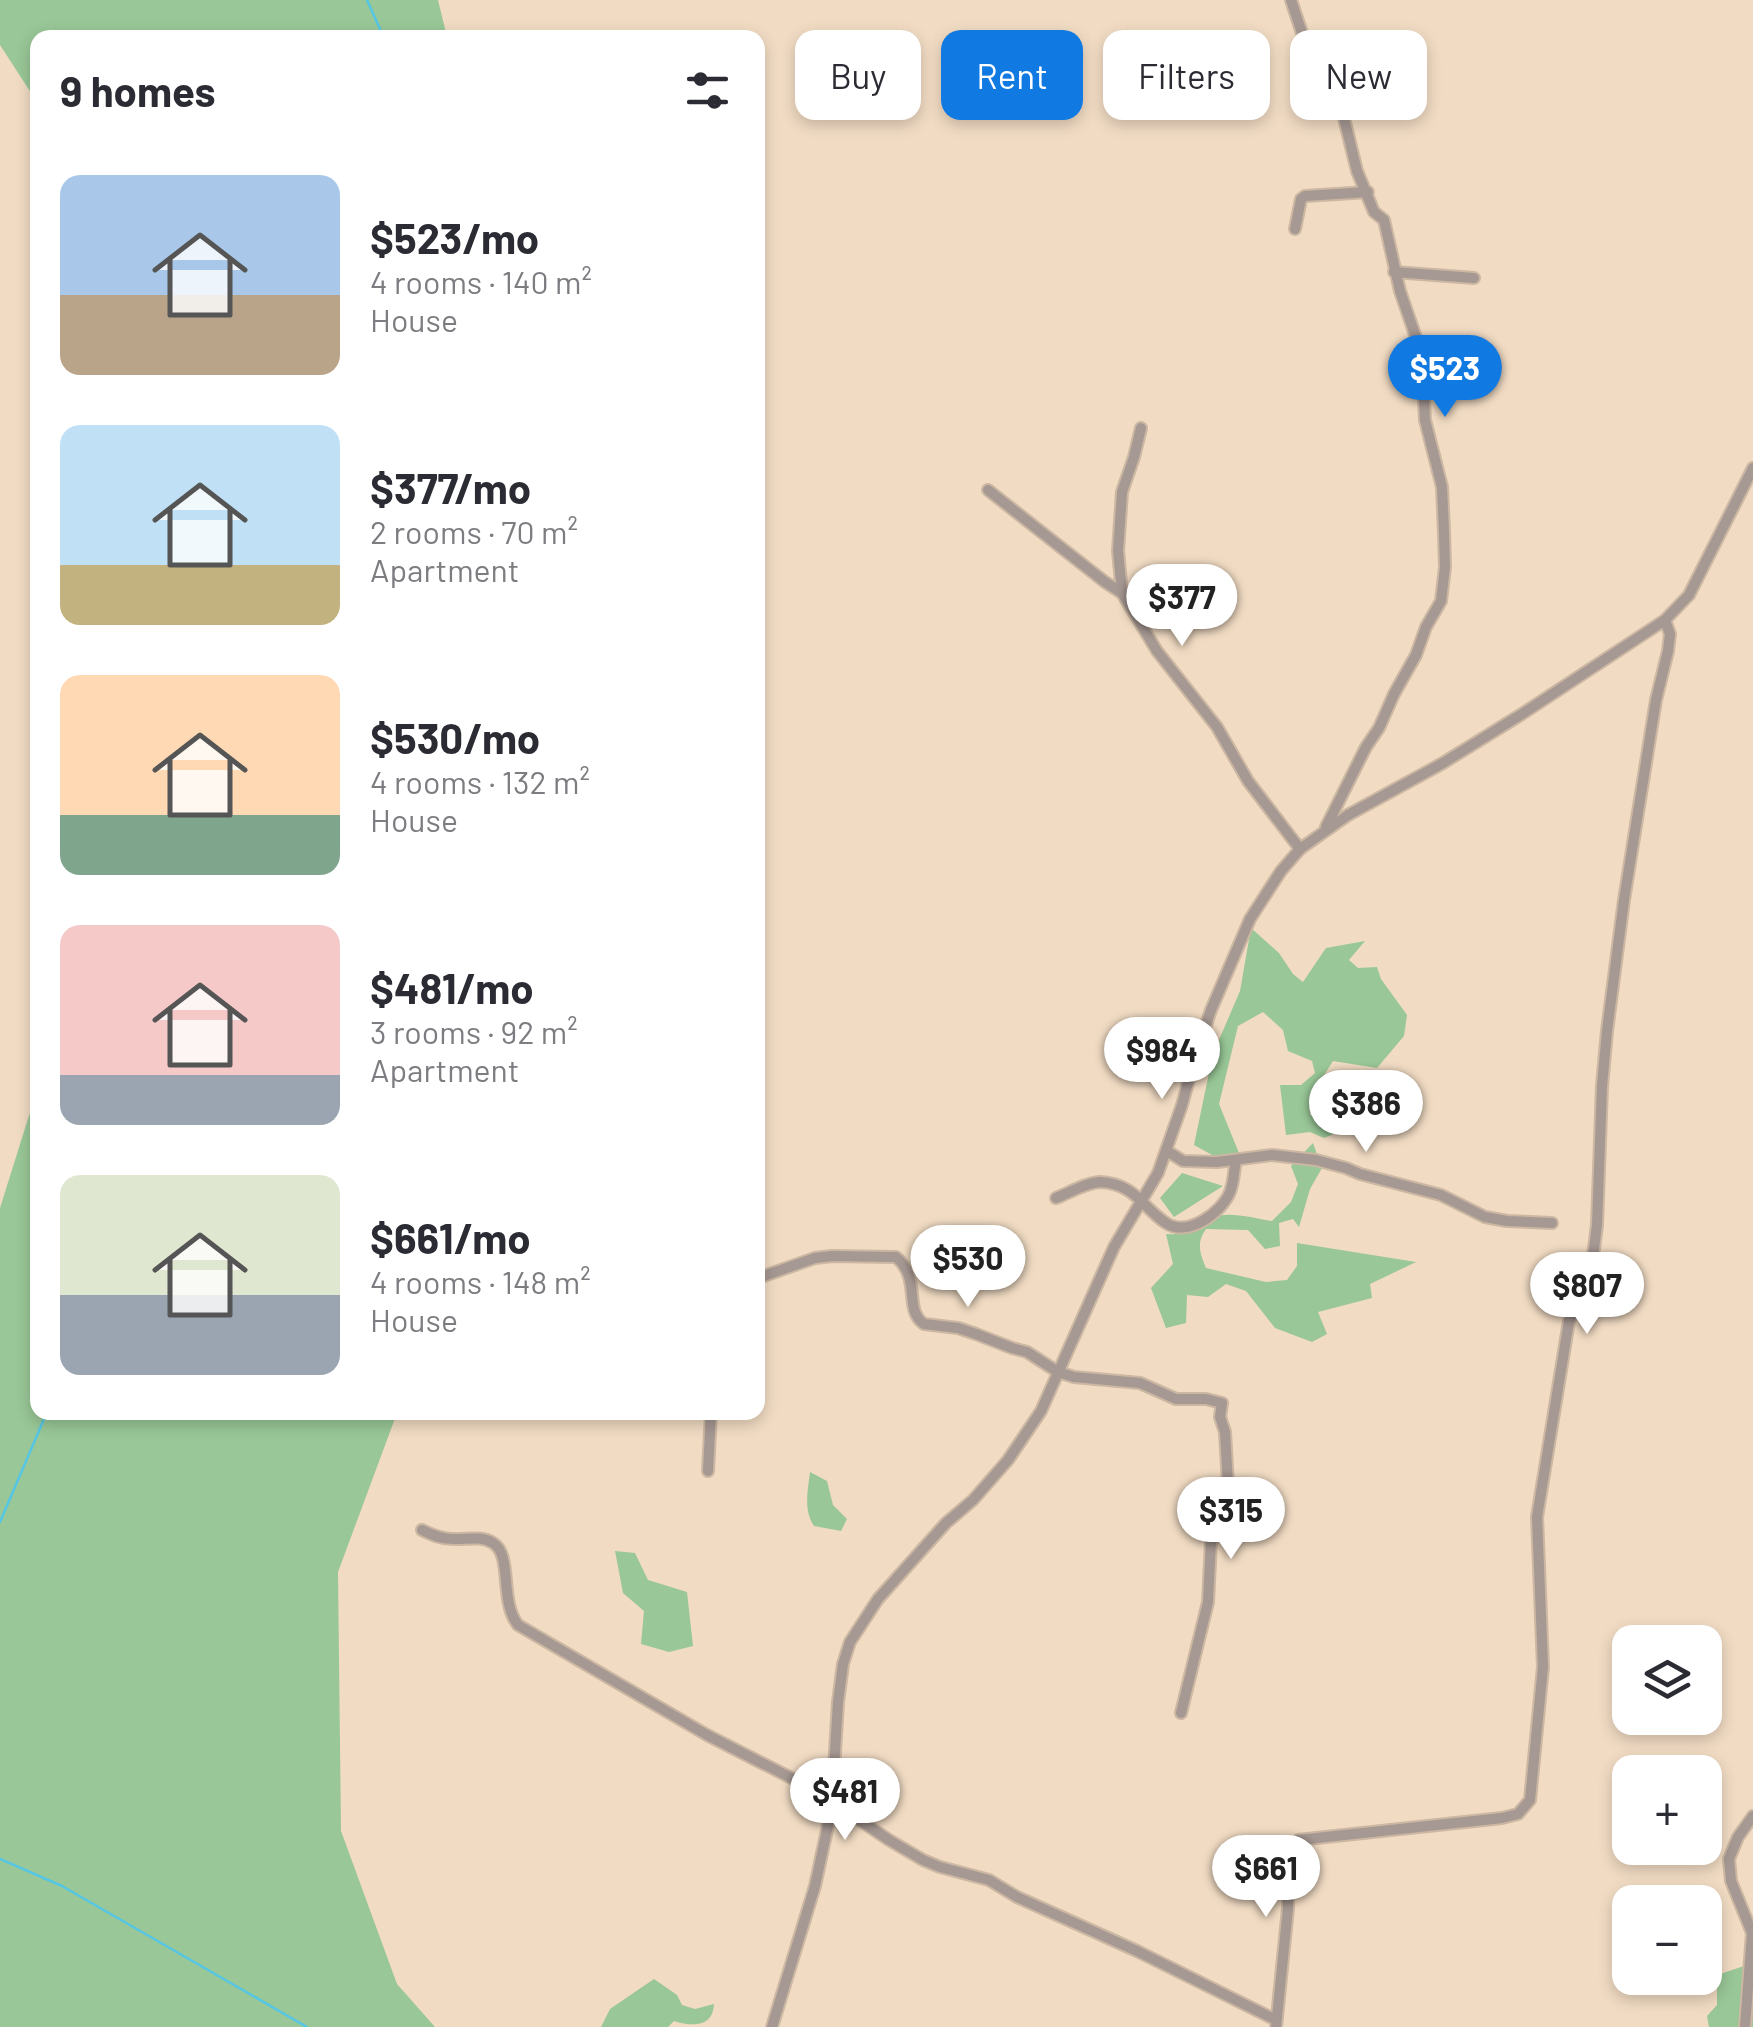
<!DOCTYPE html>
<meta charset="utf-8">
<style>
:root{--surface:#fff;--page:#f2f2f3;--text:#2b2b33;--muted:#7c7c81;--accent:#117ae2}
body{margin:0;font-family:Barlow,sans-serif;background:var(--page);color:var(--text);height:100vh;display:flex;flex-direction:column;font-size:38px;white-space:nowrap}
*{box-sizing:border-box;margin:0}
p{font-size:32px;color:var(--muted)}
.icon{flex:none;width:55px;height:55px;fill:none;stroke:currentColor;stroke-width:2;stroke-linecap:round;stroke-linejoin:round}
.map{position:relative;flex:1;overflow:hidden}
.panel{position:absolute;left:30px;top:30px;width:735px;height:1390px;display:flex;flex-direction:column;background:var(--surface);border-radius:20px;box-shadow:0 5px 15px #0003}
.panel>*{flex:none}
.guide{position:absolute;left:795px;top:30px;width:808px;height:90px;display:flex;gap:20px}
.tools{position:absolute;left:1612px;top:1625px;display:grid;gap:20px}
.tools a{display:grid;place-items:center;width:110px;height:110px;border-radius:20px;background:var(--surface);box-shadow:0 5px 15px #0003;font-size:50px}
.price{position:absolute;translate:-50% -85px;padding:0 22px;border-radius:35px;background:#fff;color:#222;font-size:32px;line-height:65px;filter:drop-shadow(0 2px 5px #0008)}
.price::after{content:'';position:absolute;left:50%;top:60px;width:30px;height:22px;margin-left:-15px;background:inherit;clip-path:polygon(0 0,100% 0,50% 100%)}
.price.active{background:var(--accent);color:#fff}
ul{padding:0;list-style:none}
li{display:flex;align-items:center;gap:30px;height:250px;padding:0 30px}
li span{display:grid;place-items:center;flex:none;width:280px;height:200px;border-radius:20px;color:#555}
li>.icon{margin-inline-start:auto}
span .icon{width:120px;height:120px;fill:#fffc;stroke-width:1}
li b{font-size:42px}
h2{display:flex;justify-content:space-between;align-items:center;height:120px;padding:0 30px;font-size:42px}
.tag{padding:0 35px;border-radius:20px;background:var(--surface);box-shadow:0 5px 15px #0003;font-size:35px;line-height:90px}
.tag.active{background:var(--accent);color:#fff}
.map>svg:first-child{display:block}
.green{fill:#99c797}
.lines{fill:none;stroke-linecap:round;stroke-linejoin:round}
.stream{stroke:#56c6e5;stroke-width:2.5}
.minor-casing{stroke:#cbb7a2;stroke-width:14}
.minor{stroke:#a69893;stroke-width:10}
</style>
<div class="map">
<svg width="1753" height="2027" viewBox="0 0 1753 2027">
<rect width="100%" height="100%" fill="#f1dbc3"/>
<g class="green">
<polygon points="0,0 438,0 447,37 38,38 37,102 0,45"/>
<polygon points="1251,928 1279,953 1293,974 1303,982 1326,948 1365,941 1349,960 1358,968 1377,967 1381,979 1407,1015 1404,1036 1377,1068 1333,1061 1309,1099 1310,1115 1327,1117 1341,1099 1371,1098 1392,1114 1389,1127 1367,1120 1324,1138 1310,1132 1286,1135 1280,1085 1301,1085 1315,1073 1312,1061 1288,1051 1283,1030 1263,1012 1238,1026 1219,1104 1241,1158 1214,1156 1194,1145 1213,1054 1240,991"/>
<polygon points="37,1090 38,1412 397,1413 338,1572 341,1831 397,1984 435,2027 0,2027 0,1208"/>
<path d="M1313,1143L1322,1168L1310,1189L1299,1227L1293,1219L1279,1223L1280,1246L1265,1249L1248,1230L1206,1229C1196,1243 1200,1253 1206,1268L1266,1282L1287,1280L1297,1266V1243L1416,1262L1370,1284L1372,1298L1318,1312L1327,1334L1312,1342L1275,1328L1246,1291L1226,1284L1208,1297L1187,1295L1186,1323L1166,1328L1151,1288L1173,1264L1166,1234C1195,1236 1190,1224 1212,1217C1230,1211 1254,1218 1272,1221L1291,1202L1298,1184L1291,1166Z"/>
<polygon points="1182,1173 1223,1186 1174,1217 1160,1198"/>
<path d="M810,1472L827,1481L833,1505L847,1519L841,1531L814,1526C803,1510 808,1490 810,1472Z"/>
<polygon points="615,1551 635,1553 648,1580 687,1592 693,1646 669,1652 641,1644 644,1611 623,1593"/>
<polygon points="1753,1963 1753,2027 1709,2027 1707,2016 1717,2005 1717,1975"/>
<path d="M654,1979L677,1995L682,2005L695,2009L714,2004C713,2027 693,2027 674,2021L668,2027H601L610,2009Z"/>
</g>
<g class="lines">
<g class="stream">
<polyline points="367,0 384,38"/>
<polyline points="0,1522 47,1412"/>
<polyline points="0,1859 62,1886 307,2027"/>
</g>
<g class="minor-casing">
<g id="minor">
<polyline points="1291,0 1304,39 1322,70 1344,118 1357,171 1374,212 1384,220 1400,291 1422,355 1425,420 1442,487 1444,532 1445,567 1441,601 1426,627 1416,655 1394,694 1379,728 1366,747 1326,827"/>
<polyline points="1295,229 1301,199 1305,196 1368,192"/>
<polyline points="1394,272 1474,278"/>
<polyline points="1141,428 1134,457 1122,492 1118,551 1122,593 1157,651 1217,727 1248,781 1300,849"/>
<polyline points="988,490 1105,582 1122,593"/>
<polyline points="1167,1151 1183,1161 1217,1162 1272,1155 1316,1160 1346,1168 1360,1174 1441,1195 1485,1217 1507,1221 1552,1223"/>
<path d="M1056,1198C1069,1193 1087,1182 1101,1182C1135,1184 1142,1207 1166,1223C1188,1238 1222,1212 1230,1192C1234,1182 1234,1170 1236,1160"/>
<path d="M758,1278L815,1258L832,1256L896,1257C922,1279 903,1309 924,1324L958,1328L976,1334L1012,1348L1027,1352L1058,1372L1074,1377L1140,1383L1176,1399H1206L1222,1403L1220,1417L1225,1432L1228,1485L1212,1521L1208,1602L1181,1713"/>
<polyline points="708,1471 711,1412"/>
<path d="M422,1530C432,1535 441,1539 453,1539C465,1540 481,1535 493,1543C513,1555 499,1601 518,1625L707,1735L815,1790L889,1840L923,1860L940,1867L989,1880L1017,1897L1137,1951L1276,2020"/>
<polyline points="772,2027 815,1886 827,1830 832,1802 838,1702 843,1664 850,1642 878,1599 946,1523 973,1500 1008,1460 1041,1411 1114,1247 1158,1173 1182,1105 1195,1057 1211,1010 1250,919 1281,871 1300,849 1348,815 1443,763 1522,714 1665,620 1689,595 1753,468"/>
<polyline points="1276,2027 1288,1908 1288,1866 1291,1848 1298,1840 1502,1818 1518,1814 1530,1800 1543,1667 1537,1517 1569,1321 1576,1304 1586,1290 1591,1272 1597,1225 1602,1086 1607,1031 1624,900 1656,700 1668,651 1670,634 1665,620"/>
<polyline points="1745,2027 1752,1933 1731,1881 1729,1859 1738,1837 1753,1816"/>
</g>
</g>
<use href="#minor" class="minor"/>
</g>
</svg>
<div class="tools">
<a><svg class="icon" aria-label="layers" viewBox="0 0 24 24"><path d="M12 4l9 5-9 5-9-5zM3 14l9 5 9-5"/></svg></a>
<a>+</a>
<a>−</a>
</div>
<b class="price active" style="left:1445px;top:420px">$523</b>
<b class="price" style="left:1182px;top:649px">$377</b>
<b class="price" style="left:1162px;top:1102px">$984</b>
<b class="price" style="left:1366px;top:1155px">$386</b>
<b class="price" style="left:968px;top:1310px">$530</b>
<b class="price" style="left:1587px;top:1337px">$807</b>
<b class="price" style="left:1231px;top:1562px">$315</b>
<b class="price" style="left:845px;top:1843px">$481</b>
<b class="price" style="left:1266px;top:1920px">$661</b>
<div class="guide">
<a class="tag">Buy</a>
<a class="tag active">Rent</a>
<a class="tag">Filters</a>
<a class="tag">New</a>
</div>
<section class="panel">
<h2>9 homes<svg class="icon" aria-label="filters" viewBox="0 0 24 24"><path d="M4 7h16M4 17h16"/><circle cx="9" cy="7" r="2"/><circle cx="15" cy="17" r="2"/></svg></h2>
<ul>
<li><span style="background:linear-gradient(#a9c7e8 60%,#b9a48a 0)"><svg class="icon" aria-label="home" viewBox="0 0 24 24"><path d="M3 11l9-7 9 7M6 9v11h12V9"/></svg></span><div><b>$523/mo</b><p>4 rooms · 140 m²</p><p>House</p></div></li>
<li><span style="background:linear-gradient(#bfe0f5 70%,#c2b280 0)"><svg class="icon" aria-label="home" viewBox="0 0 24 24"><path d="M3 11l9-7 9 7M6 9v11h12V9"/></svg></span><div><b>$377/mo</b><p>2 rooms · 70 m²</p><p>Apartment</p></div></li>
<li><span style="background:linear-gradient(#ffd9b3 70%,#7fa58c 0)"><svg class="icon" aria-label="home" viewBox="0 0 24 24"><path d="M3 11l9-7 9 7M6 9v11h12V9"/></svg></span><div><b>$530/mo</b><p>4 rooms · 132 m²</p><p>House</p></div></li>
<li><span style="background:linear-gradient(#f6c9c9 75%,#9aa5b1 0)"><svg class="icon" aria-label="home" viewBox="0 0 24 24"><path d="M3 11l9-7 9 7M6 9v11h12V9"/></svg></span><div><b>$481/mo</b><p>3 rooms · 92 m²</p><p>Apartment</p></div></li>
<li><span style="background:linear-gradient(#dfe7d0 60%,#9aa5b1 0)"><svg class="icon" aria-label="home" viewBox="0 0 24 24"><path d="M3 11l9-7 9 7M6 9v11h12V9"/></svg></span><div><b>$661/mo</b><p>4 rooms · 148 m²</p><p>House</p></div></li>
</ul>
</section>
</div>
